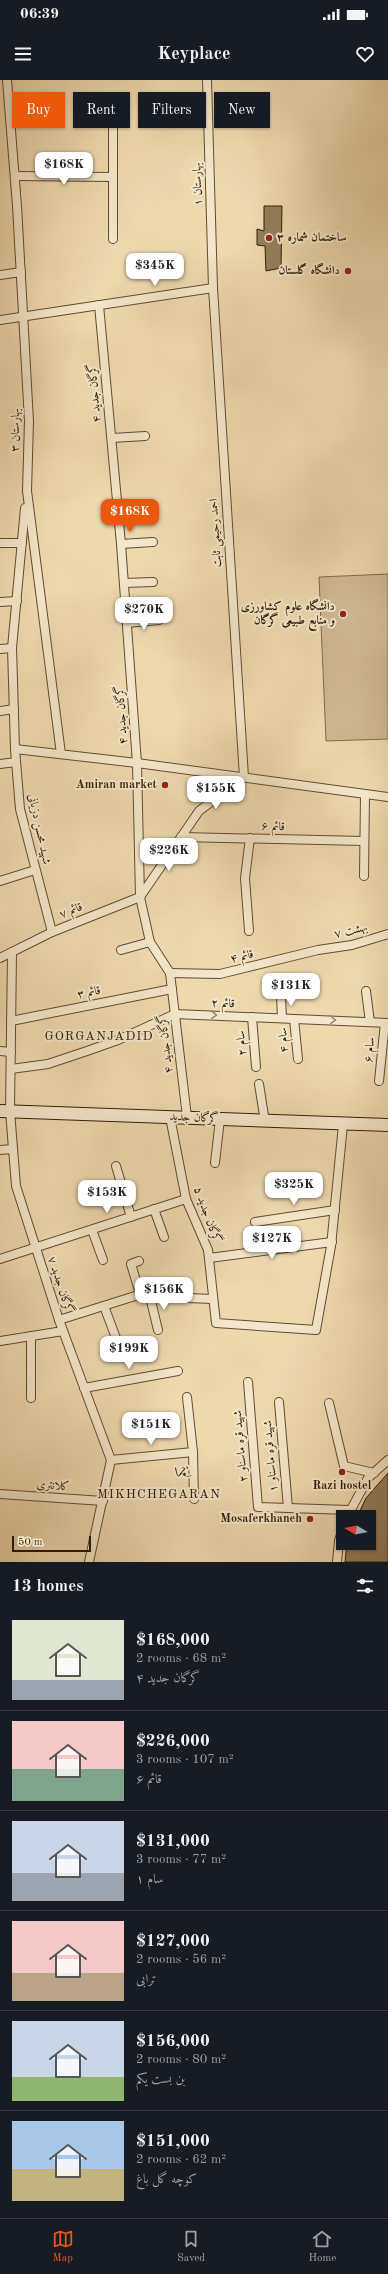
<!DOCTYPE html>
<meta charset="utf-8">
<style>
:root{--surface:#171b24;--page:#242831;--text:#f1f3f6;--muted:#9ea1a6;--line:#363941;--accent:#ea580c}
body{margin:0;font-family:"Old Standard TT",Amiri,serif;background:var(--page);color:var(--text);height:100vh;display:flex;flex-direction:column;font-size:15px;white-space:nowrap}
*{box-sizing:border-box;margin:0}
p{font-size:13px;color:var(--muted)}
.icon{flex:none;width:22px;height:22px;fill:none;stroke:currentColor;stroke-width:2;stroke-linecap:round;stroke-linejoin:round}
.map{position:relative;height:1482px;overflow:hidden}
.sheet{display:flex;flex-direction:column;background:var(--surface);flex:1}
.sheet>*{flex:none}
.hud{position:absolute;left:12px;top:12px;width:364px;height:36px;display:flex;gap:8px}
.needle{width:26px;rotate:280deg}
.fabs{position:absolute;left:336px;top:1430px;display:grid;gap:8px}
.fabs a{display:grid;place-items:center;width:40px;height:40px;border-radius:0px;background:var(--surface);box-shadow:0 1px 3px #0004;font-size:20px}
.scale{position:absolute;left:12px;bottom:10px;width:79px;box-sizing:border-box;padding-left:4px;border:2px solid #321d03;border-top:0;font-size:11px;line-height:14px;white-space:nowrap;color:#321d03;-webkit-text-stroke:3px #f4e6ca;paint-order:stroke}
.price{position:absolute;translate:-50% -34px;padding:0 9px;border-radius:8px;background:#fff;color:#222;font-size:13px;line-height:26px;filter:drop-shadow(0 1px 2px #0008)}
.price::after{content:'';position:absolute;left:50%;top:24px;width:12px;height:9px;margin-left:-6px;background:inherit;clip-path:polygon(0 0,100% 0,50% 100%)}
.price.active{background:var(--accent);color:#fff}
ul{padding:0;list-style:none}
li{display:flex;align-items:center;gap:12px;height:100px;padding:0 12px}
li+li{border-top:1px solid var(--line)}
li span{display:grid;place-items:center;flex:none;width:112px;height:80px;border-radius:0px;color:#555}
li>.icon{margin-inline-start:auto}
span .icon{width:48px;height:48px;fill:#fffc;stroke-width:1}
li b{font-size:17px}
h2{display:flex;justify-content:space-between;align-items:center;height:48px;padding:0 12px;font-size:17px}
.pill{padding:0 14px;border-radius:0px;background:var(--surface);box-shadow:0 1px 3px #0004;font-size:14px;line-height:36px}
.pill.active{background:var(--accent);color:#fff}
.status{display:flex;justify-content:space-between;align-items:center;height:28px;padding:0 20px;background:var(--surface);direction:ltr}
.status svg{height:11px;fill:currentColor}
header{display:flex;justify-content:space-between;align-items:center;height:52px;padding:0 12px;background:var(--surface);font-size:18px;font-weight:700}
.dock{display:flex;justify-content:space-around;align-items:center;height:56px;border-top:1px solid var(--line);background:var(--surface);font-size:11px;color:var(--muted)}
.dock a{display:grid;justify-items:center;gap:2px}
.dock .active{color:var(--accent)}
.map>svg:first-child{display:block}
.green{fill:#ceb891;stroke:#806a4a}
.building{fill:#947e5c;stroke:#321d03}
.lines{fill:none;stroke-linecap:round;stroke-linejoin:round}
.minor-casing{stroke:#614c2e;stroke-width:10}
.secondary-casing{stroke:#321d03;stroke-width:14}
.minor{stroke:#f4e6ca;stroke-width:8}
.secondary{stroke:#f4e6ca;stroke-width:12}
.oneway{stroke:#9d8c70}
.poi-dot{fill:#8f2418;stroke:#f4e6ca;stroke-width:1.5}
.labels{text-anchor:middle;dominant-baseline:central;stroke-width:4;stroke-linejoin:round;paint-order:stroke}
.street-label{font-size:12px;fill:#321d03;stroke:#f4e6ca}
.poi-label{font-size:12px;font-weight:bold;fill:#321d03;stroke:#f4e6ca;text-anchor:end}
.neighbourhood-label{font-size:13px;letter-spacing:1px;fill:#321d03;stroke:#f4e6ca}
</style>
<div class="status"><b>06:39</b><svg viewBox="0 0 49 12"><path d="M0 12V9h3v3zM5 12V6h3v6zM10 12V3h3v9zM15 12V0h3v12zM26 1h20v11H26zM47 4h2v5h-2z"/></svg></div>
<header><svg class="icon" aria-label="menu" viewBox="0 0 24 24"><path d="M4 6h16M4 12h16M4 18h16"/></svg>Keyplace<svg class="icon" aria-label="heart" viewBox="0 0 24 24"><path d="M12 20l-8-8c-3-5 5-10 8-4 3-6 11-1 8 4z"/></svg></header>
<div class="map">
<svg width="388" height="1482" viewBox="0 0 388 1482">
<rect width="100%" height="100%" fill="#eed8ae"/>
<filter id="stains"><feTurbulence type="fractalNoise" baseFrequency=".005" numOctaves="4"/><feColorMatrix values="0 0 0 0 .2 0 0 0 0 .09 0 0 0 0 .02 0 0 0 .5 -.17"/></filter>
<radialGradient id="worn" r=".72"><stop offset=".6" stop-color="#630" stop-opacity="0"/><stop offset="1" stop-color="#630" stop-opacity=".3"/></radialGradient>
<polygon class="green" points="388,494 388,659 326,661 319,497"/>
<g class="building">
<polygon points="264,126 282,126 281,188 266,191 265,166 257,165 257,149 264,151"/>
<polygon points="388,1393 388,1482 345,1482 347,1463 369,1463 369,1437 357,1437 366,1418"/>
</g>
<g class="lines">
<g class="minor-casing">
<g id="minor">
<polyline points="7,0 17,126 29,341 27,411 61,674"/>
<polyline points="113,42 113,159"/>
<polyline points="15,96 113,97"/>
<polyline points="0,195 21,192"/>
<polyline points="99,225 121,464 137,683 140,817 150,862 170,893 187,1037"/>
<polyline points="0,240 213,208"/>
<polyline points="112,358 145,356"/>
<polyline points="25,428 12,568 15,669 20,729 52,852"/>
<polyline points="0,463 22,463"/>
<polyline points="121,464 153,462"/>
<polyline points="124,503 153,502"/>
<polyline points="0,522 17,521"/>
<polyline points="127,543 159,540"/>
<polyline points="0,569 12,568"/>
<polyline points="0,631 14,629"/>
<polyline points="15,669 137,683 388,717"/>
<polyline points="0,684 16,682"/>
<polyline points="181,757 364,761"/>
<polyline points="364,796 365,714"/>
<polyline points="0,801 35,790"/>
<polyline points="140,817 199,731 244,697 213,208 207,0"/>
<polyline points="249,851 245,798 250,758"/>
<polyline points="121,870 150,862"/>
<polyline points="12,872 10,1031 16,1106 59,1240 111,1380"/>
<polyline points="0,878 52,852 140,817"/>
<polyline points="170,893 220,894 318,870 352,865 388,854"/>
<polyline points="366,911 370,942"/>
<polyline points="281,916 282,938"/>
<polyline points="252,937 256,987"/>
<polyline points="294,939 298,979"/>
<polyline points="11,941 172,909"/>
<polyline points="0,971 11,972"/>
<polyline points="11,989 48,984 87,971 118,960 175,934 388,943"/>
<polyline points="379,1001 385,943"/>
<polyline points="259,1004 265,1042"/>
<polyline points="170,1037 186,1119 208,1170 216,1243 316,1250 331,1166 343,1045"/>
<polyline points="0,1070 13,1069"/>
<polyline points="215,1083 220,1039"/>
<polyline points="116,1086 131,1137"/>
<polyline points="154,1129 164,1157"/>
<polyline points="255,1142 335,1130"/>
<polyline points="92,1150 103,1180"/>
<polyline points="209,1178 332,1162"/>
<polyline points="0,1179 186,1119"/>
<polyline points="139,1181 131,1184 141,1217"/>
<polyline points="150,1217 158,1250"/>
<polyline points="104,1226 119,1266"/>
<polyline points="59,1240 135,1216 213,1219"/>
<polyline points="31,1256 31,1318"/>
<polyline points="0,1261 63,1251"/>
<polyline points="248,1302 258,1427 349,1430"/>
<polyline points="84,1308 178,1291"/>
<polyline points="187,1317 193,1372 194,1419"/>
<polyline points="279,1322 288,1428"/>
<polyline points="329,1323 344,1386 374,1393"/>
<polyline points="111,1380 193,1372"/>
<polyline points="0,1414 103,1421"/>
<polyline points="347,1437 368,1398 388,1380"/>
<polyline points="89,1482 111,1380"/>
<polyline points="337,1482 339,1461 343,1448"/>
</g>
</g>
<g class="secondary-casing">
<polyline id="secondary" points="0,1031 388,1045"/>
</g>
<use href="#minor" class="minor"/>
<use href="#secondary" class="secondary"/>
</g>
<defs><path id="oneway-chevron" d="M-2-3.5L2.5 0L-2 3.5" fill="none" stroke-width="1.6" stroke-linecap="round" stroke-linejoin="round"/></defs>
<g class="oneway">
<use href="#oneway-chevron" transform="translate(214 935) rotate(2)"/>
<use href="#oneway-chevron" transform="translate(333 940) rotate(2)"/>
</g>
<g class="poi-dot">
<circle cx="269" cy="158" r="4"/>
<circle cx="348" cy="191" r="4"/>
<circle cx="343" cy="534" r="4"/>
<circle cx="165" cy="705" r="4"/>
<circle cx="342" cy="1392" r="4"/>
<circle cx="310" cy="1439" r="4"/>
</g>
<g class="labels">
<g class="street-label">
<text transform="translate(198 104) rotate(-92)">۱ بهارستان</text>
<text transform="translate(95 313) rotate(-95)">گرگان جدید ۴</text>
<text transform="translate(16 350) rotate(-90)">بهارستان ۳</text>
<text transform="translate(216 453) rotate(-93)">احمد رحیمی ثابت</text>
<text transform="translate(122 635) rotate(-94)">گرگان جدید ۴</text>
<text transform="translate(273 747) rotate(2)">قائم ۶</text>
<text transform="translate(39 749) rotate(78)">شهید محسن دزیانی</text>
<text transform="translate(71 831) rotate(-22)">۷ قائم</text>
<text transform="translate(351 851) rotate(-13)">بهشت ۷</text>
<text transform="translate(242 877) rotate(-14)">قائم ۴</text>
<text transform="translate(89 913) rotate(-11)">۳ قائم</text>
<text transform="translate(223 924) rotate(2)">۲ قائم</text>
<text transform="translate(284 960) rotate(-95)">۴ سام</text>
<text transform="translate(242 963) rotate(-95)">۲ سام</text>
<text transform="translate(166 964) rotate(-97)">گرگان جدید ۴</text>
<text transform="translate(370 970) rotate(-84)">۶ سام</text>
<text transform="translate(194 1038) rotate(3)">گرگان جدید</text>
<text transform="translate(207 1135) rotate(70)">گرگان جدید ۵</text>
<text transform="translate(60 1205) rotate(72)">گرگان جدید ۷</text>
<text transform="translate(241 1366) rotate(-95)">۲ شهید قره ماسناو</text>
<text transform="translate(271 1376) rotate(-95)">۱ شهید قره ماسناو</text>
<text transform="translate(182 1392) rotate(-91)">یکم</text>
<text transform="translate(53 1406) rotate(4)">کلانتری</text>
</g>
<g class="poi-label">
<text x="277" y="158" text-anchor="start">ساختمان شماره ۳</text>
<text x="340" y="191">دانشگاه گلستان</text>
<text x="335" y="527">دانشگاه علوم کشاورزی<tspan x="335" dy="14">و منابع طبیعی گرگان</tspan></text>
<text x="157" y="705">Amiran market</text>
<text x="342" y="1406" text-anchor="middle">Razi hostel</text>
<text x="302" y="1439">Mosaferkhaneh</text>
</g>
<g class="neighbourhood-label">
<text x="99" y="956">GORGANJADID</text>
<text x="159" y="1414">MIKHCHEGARAN</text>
</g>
</g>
<rect width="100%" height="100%" filter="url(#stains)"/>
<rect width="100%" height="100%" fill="url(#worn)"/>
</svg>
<div class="fabs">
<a><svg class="needle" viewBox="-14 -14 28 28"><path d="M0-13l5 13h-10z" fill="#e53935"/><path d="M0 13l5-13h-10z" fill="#9ea1a6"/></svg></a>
</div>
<div class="scale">50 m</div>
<b class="price" style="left:64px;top:106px">$168K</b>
<b class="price" style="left:155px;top:207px">$345K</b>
<b class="price active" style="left:130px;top:453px">$168K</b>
<b class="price" style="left:144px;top:551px">$270K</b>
<b class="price" style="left:216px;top:730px">$155K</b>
<b class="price" style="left:169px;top:792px">$226K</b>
<b class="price" style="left:291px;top:927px">$131K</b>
<b class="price" style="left:294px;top:1126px">$325K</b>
<b class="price" style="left:107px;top:1134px">$153K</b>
<b class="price" style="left:272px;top:1180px">$127K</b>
<b class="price" style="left:164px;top:1231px">$156K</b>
<b class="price" style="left:129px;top:1290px">$199K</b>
<b class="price" style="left:151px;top:1366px">$151K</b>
<div class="hud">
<a class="pill active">Buy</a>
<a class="pill">Rent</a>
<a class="pill">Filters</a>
<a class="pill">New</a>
</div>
</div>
<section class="sheet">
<h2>13 homes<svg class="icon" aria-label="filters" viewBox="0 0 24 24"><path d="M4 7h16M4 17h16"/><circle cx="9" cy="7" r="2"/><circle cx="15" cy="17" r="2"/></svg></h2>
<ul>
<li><span style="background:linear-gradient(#dfe7d0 75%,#9aa5b1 0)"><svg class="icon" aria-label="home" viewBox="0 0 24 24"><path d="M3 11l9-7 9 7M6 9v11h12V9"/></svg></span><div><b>$168,000</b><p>2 rooms · 68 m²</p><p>گرگان جدید ۴</p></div></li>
<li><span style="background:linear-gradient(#f6c9c9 60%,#7fa58c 0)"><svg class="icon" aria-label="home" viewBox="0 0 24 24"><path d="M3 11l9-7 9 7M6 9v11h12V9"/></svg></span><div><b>$226,000</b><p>3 rooms · 107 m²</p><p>۶ قائم</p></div></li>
<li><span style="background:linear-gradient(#c9d6e8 65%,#9aa5b1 0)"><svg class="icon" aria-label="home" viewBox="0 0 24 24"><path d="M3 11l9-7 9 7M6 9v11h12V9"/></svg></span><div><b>$131,000</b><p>3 rooms · 77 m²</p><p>۱ سام</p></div></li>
<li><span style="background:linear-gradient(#f6c9c9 65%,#b9a48a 0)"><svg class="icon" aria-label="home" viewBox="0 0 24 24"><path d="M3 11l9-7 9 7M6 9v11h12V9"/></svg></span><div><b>$127,000</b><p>2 rooms · 56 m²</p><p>ترابی</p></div></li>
<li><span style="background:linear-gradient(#c9d6e8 70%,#8fb573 0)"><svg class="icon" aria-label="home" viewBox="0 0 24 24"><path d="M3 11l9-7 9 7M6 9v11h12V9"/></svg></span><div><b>$156,000</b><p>2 rooms · 80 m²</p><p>بن بست یکم</p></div></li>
<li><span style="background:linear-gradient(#a9c7e8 60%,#c2b280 0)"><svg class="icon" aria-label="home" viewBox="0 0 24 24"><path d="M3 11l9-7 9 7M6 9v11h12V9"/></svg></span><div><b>$151,000</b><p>2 rooms · 62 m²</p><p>کوچه گل باغ</p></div></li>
</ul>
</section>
<nav class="dock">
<a class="active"><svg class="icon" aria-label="map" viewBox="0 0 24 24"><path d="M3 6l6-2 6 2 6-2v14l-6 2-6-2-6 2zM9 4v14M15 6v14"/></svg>Map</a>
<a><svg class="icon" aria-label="saved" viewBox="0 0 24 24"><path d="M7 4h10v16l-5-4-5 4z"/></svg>Saved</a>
<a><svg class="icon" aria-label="home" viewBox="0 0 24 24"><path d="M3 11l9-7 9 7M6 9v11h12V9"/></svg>Home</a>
</nav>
